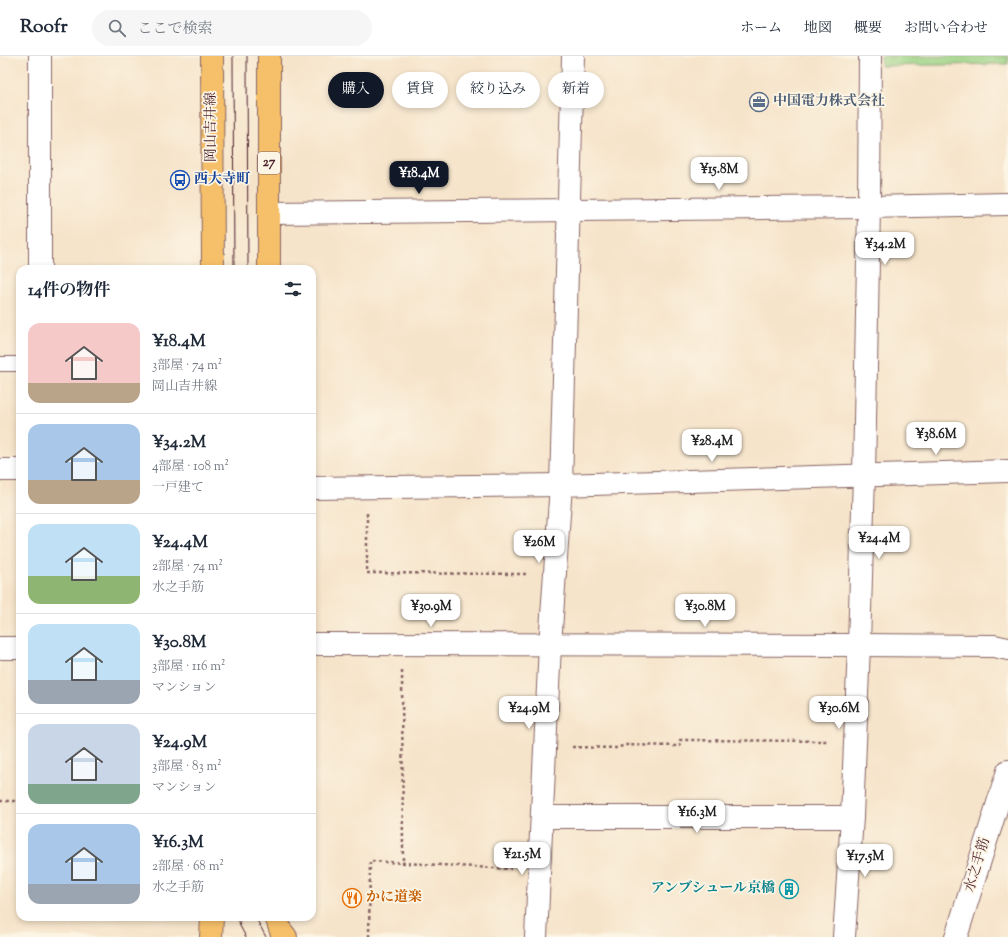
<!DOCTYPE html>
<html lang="ja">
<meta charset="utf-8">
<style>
:root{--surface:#fff;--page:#f6f6f7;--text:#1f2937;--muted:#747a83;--line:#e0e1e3;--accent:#111827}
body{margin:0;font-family:"Sorts Mill Goudy","Noto Serif JP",serif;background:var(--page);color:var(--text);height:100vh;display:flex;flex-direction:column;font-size:15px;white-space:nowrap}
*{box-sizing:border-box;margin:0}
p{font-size:13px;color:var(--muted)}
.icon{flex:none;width:22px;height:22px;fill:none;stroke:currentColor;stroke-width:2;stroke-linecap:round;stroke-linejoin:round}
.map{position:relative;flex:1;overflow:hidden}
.side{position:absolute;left:16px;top:209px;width:300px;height:656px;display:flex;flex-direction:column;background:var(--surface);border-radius:12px;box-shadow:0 2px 6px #0003}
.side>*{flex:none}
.hud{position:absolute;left:328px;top:16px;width:380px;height:36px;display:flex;gap:8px}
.price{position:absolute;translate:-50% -34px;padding:0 9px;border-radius:8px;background:#fff;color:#222;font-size:13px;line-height:26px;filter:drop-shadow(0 1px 2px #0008)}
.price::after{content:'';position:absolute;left:50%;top:24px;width:12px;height:9px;margin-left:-6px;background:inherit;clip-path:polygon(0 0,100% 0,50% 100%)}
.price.current{background:var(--accent);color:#fff}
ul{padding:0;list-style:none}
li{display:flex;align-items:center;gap:12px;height:100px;padding:0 12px}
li+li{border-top:1px solid var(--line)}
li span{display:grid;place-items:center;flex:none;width:112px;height:80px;border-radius:12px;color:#555}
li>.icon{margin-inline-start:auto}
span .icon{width:48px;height:48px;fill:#fffc;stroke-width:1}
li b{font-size:17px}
h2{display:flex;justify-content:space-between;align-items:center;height:48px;padding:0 12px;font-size:17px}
.pill{padding:0 14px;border-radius:18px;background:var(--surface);box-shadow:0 2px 6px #0003;font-size:14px;line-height:36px}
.pill.current{background:var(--accent);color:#fff}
header{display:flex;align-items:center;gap:24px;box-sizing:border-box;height:56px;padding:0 20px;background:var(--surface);border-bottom:1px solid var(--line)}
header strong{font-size:19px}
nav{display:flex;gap:22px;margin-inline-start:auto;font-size:14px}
.search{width:280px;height:36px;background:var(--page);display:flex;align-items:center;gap:10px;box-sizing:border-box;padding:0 14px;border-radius:22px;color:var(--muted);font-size:15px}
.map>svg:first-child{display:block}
.green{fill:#9ad284;stroke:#727858}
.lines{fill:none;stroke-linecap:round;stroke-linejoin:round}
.service-casing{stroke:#866463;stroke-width:16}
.minor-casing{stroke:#866463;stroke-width:24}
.tertiary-casing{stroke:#866463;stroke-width:24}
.primary-casing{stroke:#866463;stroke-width:24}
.path{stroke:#866463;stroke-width:2.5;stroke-dasharray:3 3;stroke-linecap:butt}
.service{stroke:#fff;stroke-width:14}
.minor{stroke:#fff;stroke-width:22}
.tertiary{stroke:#fff;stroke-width:22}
.primary{stroke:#f6c06b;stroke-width:22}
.tram{stroke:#4a1f2b;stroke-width:1}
.labels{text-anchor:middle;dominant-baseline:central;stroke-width:3.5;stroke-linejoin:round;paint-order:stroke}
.shield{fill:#fcf5e5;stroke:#7f5f63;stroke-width:1}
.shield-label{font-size:13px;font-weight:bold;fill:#4a1f2b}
.service-label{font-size:14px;font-weight:bold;fill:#4e5e75;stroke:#fcf5e5;text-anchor:start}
.street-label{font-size:14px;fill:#4a1f2b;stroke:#fcf5e5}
.transit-label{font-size:14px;font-weight:bold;fill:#164399;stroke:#fcf5e5;text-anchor:start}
.culture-label{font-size:14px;font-weight:bold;fill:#0d838f;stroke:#fcf5e5;text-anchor:end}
.food-label{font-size:14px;font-weight:bold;fill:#c56008;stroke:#fcf5e5;text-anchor:start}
</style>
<header>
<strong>Roofr</strong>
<div class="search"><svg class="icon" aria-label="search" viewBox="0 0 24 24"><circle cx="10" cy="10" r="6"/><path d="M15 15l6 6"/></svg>ここで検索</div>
<nav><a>ホーム</a><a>地図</a><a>概要</a><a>お問い合わせ</a></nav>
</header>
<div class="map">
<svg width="1008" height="881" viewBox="0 0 1008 881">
<rect width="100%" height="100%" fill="#fcf5e5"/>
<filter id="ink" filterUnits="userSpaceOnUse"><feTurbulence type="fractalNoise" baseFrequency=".025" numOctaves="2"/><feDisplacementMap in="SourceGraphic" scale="8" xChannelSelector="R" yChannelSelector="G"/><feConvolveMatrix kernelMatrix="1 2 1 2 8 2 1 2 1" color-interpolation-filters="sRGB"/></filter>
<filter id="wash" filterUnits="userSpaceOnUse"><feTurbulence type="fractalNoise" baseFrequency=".012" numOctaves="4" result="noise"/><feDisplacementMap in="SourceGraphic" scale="16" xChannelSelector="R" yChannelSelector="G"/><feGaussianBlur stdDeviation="0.9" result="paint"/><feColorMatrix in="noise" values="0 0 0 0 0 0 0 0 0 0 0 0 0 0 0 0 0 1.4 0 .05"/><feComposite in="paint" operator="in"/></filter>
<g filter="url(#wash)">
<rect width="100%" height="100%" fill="#f6e4ca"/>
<polygon class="green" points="881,0 1008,0 1008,8 881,10"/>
</g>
<g filter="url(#ink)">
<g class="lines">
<g class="service-casing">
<polyline id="service" points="0,308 20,308"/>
</g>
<g class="minor-casing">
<g id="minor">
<polyline points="40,0 40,213"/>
<polyline points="269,157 869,151 1008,148"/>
<polyline points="0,414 20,414"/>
<polyline points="312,432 561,429 1008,415"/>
<polyline points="312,588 859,589 994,590 1008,593"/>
<polyline points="0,592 20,592"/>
<polyline points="542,761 852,761"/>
<polyline points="536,881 550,589 561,429 573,0"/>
<polyline points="844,881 852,761 859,589 864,419 869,151 870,0"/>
</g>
</g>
<g class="tertiary-casing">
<polyline id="tertiary" points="956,881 1008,715"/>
</g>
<g class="primary-casing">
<g id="primary">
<polyline points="212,0 213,213"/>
<polyline points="269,0 269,213"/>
<polyline points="276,861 281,875 286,881"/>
<polyline points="211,881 212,861"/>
</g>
</g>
<g class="path">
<polyline points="367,457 367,517 527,518"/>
<polyline points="402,615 403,807"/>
<polyline points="572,691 618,692 624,689 680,690 680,684 829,685"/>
<polyline points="0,745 20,745"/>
<polyline points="369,881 370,805 511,813"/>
</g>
<use href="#service" class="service"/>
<use href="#minor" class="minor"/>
<use href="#tertiary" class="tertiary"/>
<use href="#primary" class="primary"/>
<g class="tram">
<polyline points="233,0 234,213"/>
<polyline points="247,0 248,213"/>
<polyline points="238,861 240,870 246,881"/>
<polyline points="257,861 258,866 266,881"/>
</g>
</g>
</g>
<defs>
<g id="office-ring" transform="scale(1)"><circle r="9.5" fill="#fcf5e5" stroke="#5c6f8a" stroke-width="1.5"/><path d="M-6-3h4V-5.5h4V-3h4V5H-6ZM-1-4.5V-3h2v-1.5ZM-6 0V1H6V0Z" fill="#5c6f8a"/></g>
<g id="bus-ring" transform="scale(1)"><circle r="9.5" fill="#fcf5e5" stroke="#1a4fb4" stroke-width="1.5"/><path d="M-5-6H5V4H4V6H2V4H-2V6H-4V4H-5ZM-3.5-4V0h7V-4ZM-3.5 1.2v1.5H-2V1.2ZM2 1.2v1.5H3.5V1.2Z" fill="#1a4fb4"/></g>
<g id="building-ring" transform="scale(1)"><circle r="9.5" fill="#fcf5e5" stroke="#0f9aa8" stroke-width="1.5"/><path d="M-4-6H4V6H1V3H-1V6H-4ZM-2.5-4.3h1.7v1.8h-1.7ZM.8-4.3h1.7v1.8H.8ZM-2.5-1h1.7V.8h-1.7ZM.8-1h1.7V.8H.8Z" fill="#0f9aa8"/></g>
<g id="restaurant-ring" transform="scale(1)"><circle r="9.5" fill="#fcf5e5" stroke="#e8710a" stroke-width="1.5"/><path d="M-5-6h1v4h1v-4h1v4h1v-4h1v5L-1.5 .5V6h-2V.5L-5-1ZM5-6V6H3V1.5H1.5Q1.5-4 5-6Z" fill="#e8710a"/></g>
</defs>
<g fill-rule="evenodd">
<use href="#office-ring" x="759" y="46"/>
<use href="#bus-ring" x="180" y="124"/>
<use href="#building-ring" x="789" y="833"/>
<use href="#restaurant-ring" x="352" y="842"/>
</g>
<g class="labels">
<rect class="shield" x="258" y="96" width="22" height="22" rx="3"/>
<g class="shield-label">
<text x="269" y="107">27</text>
</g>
<g class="service-label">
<text x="773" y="46">中国電力株式会社</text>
</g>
<g class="street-label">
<text transform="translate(212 71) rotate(-90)">岡山吉井線</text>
<text transform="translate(978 809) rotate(-73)">水之手筋</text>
</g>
<g class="transit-label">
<text x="194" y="124">西大寺町</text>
</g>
<g class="culture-label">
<text x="775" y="833">アンブシュール京橋</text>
</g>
<g class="food-label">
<text x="366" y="842">かに道楽</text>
</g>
</g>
</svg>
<b class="price" style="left:719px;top:135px">¥15.8M</b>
<b class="price current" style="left:419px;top:139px">¥18.4M</b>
<b class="price" style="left:885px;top:210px">¥34.2M</b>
<b class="price" style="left:936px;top:400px">¥38.6M</b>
<b class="price" style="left:712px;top:407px">¥28.4M</b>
<b class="price" style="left:879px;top:504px">¥24.4M</b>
<b class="price" style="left:539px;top:508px">¥26M</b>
<b class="price" style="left:431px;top:572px">¥30.9M</b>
<b class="price" style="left:705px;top:572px">¥30.8M</b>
<b class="price" style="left:529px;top:674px">¥24.9M</b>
<b class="price" style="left:839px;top:674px">¥30.6M</b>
<b class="price" style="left:697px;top:778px">¥16.3M</b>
<b class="price" style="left:522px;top:820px">¥21.5M</b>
<b class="price" style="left:865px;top:822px">¥17.5M</b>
<div class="hud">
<a class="pill current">購入</a>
<a class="pill">賃貸</a>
<a class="pill">絞り込み</a>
<a class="pill">新着</a>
</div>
<section class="side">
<h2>14件の物件<svg class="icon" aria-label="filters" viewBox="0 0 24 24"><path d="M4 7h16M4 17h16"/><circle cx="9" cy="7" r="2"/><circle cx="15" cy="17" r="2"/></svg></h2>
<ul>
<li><span style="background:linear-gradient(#f6c9c9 75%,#b9a48a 0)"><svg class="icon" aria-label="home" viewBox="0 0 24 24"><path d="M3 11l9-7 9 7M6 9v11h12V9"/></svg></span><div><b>¥18.4M</b><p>3部屋 · 74 m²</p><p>岡山吉井線</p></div></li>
<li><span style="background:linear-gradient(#a9c7e8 70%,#b9a48a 0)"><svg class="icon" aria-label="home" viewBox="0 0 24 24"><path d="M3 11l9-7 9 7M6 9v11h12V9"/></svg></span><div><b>¥34.2M</b><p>4部屋 · 108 m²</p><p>一戸建て</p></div></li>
<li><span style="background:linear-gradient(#bfe0f5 65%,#8fb573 0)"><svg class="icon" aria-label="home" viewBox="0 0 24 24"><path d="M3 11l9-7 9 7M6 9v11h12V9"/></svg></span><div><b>¥24.4M</b><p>2部屋 · 74 m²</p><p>水之手筋</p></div></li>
<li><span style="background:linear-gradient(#bfe0f5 70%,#9aa5b1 0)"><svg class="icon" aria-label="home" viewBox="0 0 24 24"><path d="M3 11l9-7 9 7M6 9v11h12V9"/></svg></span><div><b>¥30.8M</b><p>3部屋 · 116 m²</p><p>マンション</p></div></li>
<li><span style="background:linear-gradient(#c9d6e8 75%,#7fa58c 0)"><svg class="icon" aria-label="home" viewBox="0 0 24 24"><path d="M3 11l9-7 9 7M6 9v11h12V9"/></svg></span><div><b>¥24.9M</b><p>3部屋 · 83 m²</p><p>マンション</p></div></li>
<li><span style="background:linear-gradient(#a9c7e8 75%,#9aa5b1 0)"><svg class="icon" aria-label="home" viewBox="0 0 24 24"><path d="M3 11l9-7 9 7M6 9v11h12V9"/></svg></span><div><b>¥16.3M</b><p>2部屋 · 68 m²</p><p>水之手筋</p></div></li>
</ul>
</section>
</div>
